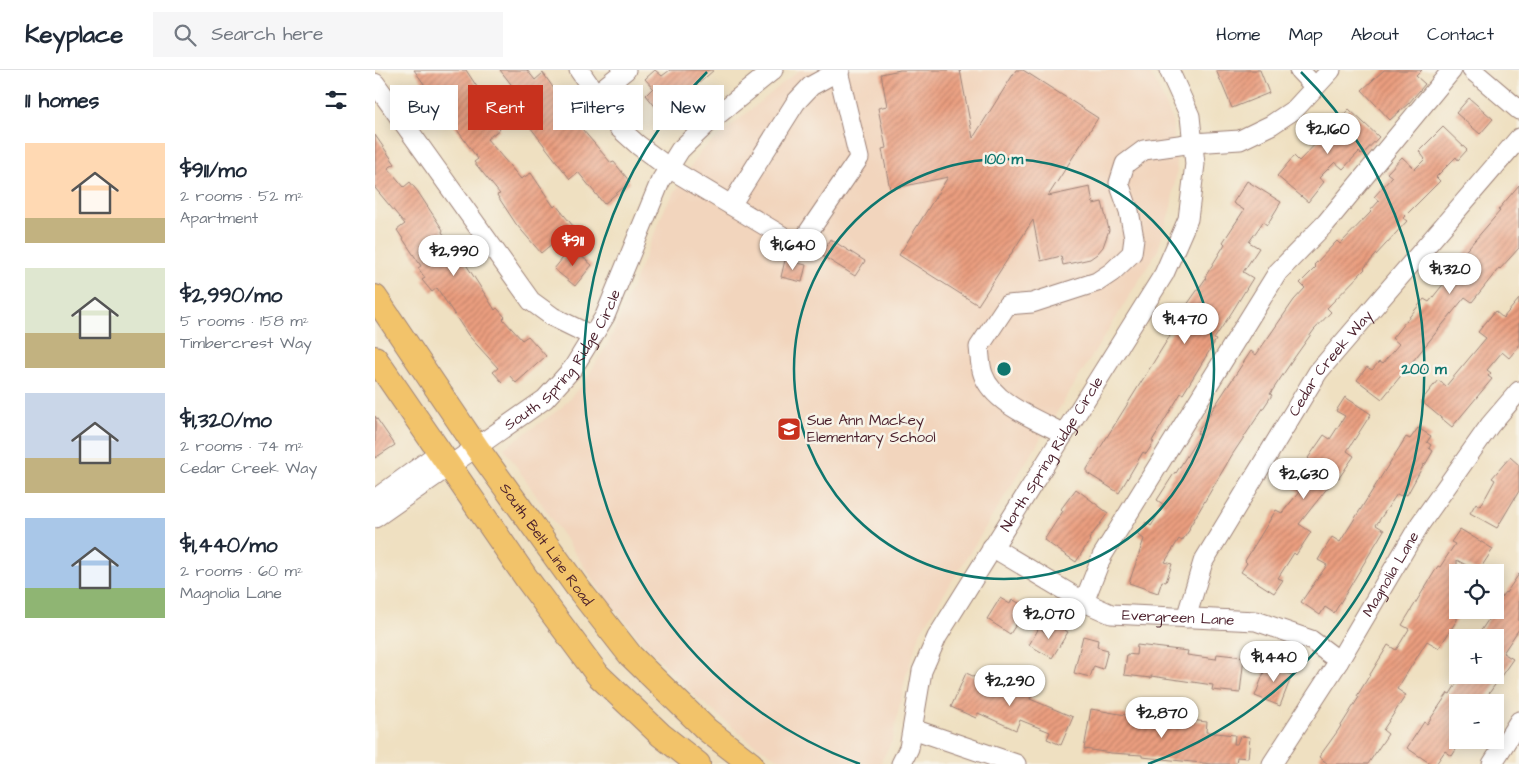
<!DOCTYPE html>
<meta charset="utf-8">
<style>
:root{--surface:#fff;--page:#f6f6f7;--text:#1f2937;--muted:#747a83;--line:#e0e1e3;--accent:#c8321e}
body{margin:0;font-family:"Architects Daughter",sans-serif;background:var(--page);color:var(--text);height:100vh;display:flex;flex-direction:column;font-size:19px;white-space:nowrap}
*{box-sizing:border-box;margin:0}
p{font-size:16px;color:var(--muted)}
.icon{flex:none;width:28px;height:28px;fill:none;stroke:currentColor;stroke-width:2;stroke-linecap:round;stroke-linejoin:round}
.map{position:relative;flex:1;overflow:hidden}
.side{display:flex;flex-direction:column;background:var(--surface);width:375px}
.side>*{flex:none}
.top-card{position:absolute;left:15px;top:15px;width:475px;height:45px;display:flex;gap:10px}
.buttons{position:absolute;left:1074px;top:494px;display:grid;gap:10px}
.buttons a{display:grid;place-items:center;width:55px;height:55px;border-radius:0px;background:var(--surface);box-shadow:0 2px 12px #0003;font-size:25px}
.price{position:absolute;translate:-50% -42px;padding:0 11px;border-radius:18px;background:#fff;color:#222;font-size:16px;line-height:32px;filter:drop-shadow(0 1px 2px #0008)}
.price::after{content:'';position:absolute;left:50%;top:30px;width:15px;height:11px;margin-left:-8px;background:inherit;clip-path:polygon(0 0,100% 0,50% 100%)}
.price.current{background:var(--accent);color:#fff}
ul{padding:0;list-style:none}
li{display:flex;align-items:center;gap:15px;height:125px;padding:0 25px}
li span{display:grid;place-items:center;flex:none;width:140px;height:100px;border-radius:0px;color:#555}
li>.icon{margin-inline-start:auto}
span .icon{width:60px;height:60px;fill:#fffc;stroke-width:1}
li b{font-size:21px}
h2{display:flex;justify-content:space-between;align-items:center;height:60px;padding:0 25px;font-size:21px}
.pill{padding:0 18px;border-radius:0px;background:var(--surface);box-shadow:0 2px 12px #0003;font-size:18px;line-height:45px}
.pill.current{background:var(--accent);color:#fff}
header{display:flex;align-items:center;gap:30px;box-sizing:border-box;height:70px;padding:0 25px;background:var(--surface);border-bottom:1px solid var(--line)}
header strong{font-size:24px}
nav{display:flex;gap:28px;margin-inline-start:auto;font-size:18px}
.search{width:350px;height:45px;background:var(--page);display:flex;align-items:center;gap:12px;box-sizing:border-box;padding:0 18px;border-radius:0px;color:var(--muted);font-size:19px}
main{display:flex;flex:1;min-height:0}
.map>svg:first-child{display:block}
.built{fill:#f2d5bd}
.building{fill:url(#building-hatch)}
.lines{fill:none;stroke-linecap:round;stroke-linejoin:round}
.minor-casing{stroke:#9c8076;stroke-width:21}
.major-casing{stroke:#9c8076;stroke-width:26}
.minor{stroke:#fff;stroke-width:19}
.major{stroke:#f2c36a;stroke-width:24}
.ring{fill:none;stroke:#0f766e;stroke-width:2.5}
.labels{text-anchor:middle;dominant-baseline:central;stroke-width:5;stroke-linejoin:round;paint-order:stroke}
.street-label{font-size:15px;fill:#4a1f2b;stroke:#f7f3e8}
.poi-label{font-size:15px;fill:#4a1f2b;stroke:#f7f3e8;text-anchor:start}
.centre{fill:#0f766e;stroke:#f7f3e8;stroke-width:2.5}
.ring-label{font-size:15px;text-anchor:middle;font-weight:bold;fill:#0f766e;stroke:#f7f3e8;stroke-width:5;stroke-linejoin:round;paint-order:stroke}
</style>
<header>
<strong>Keyplace</strong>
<div class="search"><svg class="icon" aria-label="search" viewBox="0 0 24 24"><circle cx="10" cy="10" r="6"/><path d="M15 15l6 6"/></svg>Search here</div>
<nav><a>Home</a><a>Map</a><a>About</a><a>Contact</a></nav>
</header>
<main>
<section class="side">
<h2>11 homes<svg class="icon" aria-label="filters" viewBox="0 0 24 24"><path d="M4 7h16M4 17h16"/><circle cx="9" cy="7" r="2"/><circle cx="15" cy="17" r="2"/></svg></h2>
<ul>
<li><span style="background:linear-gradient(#ffd9b3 75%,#c2b280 0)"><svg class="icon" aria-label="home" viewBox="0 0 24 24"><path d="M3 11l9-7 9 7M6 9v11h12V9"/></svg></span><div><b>$911/mo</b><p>2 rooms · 52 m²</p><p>Apartment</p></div></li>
<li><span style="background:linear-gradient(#dfe7d0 65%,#c2b280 0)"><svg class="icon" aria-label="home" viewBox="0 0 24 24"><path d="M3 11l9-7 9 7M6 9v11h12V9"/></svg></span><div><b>$2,990/mo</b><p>5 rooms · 158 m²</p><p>Timbercrest Way</p></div></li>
<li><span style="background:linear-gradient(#c9d6e8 65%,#c2b280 0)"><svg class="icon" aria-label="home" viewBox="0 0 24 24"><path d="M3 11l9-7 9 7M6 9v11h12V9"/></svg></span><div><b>$1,320/mo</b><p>2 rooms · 74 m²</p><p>Cedar Creek Way</p></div></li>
<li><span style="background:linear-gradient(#a9c7e8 70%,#8fb573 0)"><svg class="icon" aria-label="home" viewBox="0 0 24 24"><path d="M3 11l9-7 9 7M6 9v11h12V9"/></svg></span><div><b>$1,440/mo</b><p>2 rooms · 60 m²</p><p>Magnolia Lane</p></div></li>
</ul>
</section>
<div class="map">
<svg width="1144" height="694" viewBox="0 0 1144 694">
<defs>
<pattern id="building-hatch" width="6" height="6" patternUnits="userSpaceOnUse" patternTransform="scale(1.25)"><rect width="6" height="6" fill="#ea9e7f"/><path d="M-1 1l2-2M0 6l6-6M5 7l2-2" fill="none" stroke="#c08068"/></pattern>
</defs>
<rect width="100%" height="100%" fill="#f7f3e8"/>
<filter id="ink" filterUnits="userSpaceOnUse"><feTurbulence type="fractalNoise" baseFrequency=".02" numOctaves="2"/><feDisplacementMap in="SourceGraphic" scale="10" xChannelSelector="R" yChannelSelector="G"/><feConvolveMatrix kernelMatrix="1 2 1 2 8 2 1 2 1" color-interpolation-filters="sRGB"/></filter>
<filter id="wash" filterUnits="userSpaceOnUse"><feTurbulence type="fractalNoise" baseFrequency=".0096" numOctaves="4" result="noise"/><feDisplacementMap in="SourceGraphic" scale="20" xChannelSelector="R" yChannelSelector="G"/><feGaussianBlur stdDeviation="1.12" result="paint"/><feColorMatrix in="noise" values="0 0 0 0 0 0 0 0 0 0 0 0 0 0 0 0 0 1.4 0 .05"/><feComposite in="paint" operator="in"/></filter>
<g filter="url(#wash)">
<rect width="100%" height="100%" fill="#efe0c1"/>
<polygon class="built" points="424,0 772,0 779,9 797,48 802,100 796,137 783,180 546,561 531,605 517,671 505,694 412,694 373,670 318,624 267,571 227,523 129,378 185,339 210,311 234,272 291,136 326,81"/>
<g id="blocks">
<g class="building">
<polygon points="39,0 91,0 106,23 101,26 125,59 112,69 146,109 156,103 179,137 181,135 198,156 166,183 141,154 122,125 125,124 99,92 103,89"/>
<polygon points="125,0 152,0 160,10 168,3 207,59 236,93 239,92 255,112 229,134 203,102 195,109 152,53 156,50 140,31 146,27"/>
<polygon points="280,0 287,6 295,0 339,0 287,45 271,25 278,18 270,9"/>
<polygon points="525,0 585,0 598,68 641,0 648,0 723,48 673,126 715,117 718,134 727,132 734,160 728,177 722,184 715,189 688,195 686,186 666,191 658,150 603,235 524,185 573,107 515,119 507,79 511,78 503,38 512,36 506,4"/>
<polygon points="841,0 885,0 894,23 857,38"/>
<polygon points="1009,0 1047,0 1041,6 1050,14 1034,33 1015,50 987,20"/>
<polygon points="1094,28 1118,49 1105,64 1081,43"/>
<polygon points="974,39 1004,67 987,85 984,82 968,99 960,92 944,108 949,112 933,132 902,106 919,86 924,91"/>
<polygon points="1068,57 1092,80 1083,90 1081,87 1061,107 1065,111 1028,148 1032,151 989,198 990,199 952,238 956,242 939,260 917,291 895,324 897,325 857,385 814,458 815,459 807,471 804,469 790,492 797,494 791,512 787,511 783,523 754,513 769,469 763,465 771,452 776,456 789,435 782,430 800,402 801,403 825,365 822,363 876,281 881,285 919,230 930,218 925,213 941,197 939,195 962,171 965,174 996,142 995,141 1004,131 999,127 1017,107 1012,103 1027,87 1040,99 1050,89 1044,81"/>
<polygon points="0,65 20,94 13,98 29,117 35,112 43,122 68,160 67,162 92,196 120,240 122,238 130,247 128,249 147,270 153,266 171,286 141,313 134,305 127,312 118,302 123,298 93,265 62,218 57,222 47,210 50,208 43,198 46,196 22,160 30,154 0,118"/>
<polygon points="872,111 906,132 892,155 888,152 874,172 884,178 868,202 878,208 857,242 839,269 841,270 808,324 806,323 777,371 779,372 771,384 768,382 744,423 712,403 712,399 811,240 809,239 831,208 830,207 850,174 848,172 869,140 858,133"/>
<polygon points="1144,115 1144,178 1125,199 1124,198 1097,232 1090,227 1007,329 982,310 992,297 997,300 1004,292 1007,294 1024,274 1017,268 1049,229 1054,232 1078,202 1075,199 1125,141 1123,140"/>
<polygon points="455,169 490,191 480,206 446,185"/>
<polygon points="196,178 217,195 200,216 179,199"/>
<polygon points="410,190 431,195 427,212 406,207"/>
<polygon points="1144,229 1144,276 1134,288 1127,282 1112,300 1116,303 1113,306 1117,309 1077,357 1046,331 1063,310 1071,316 1111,268 1103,262 1120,241 1128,248"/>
<polygon points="970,327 996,344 972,381 979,386 964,408 961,407 924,454 936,462 921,485 919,483 903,508 908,510 899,523 866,502 872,493 870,491 901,440 907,443 924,422 915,415 935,390 933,388 949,365 955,369 970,346 961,341"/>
<polygon points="0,346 20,375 0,388"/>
<polygon points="1043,358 1056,366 1052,372 1056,375 1054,378 1058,381 1050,395 1049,394 1032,425 1028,423 1026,426 1022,424 1001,455 1009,460 959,543 950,537 945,545 926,532 952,495 943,490 957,467 965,472 1031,367 1035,369"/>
<polygon points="1135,387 1144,395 1144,421 1122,458 1095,443 1101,433 1105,436 1108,432 1120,410 1117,408"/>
<polygon points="701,419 733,443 714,469 715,470 701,492 669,470 688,441 686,439"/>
<polygon points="1085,459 1118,479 1103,502 1082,490 1082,550 1064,578 1052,571 1022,619 1031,625 1008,660 1013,664 993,694 953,694 944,687 962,662 984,627 982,626 1013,575 1021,580 1034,559 1027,555 1063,496 1065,497 1080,474 1076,472"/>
<polygon points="1144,504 1144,559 1128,583 1138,589 1108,632 1082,632 1082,678 1077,686 1070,681 1061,694 1056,694 1032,678 1049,652 1052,654 1073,623 1075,624 1087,605 1120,605 1120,568 1101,568 1117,544 1115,543 1117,540 1120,540 1120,535 1130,522 1131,523"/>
<polygon points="625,528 635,534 637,529 652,538 635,564 612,549"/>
<polygon points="676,552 693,562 677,588 654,575 664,558 670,562"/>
<polygon points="708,566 723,570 722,577 733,580 728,599 719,596 715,607 699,603"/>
<polygon points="762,575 813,581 812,585 841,589 842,584 869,587 865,623 837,620 838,615 776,606 776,608 749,605 752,584 761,585"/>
<polygon points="894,589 908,594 906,601 917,605 905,636 880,626"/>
<polygon points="591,603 630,620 633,612 658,623 655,629 698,647 686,675 672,669 675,662 645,650 641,660 603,643 601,648 576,637"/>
<polygon points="716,639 797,653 798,648 832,652 831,662 860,665 859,674 862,674 865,666 875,667 873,688 862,687 861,694 837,694 767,687 767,685 736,683 709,679"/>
</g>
</g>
</g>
<g filter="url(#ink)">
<use href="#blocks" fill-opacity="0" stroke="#9c8076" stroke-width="1"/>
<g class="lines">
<g class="minor-casing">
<g id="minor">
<polyline points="204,0 244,58 263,75 294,98 424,176 484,88 463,1"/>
<polyline points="924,0 940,17"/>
<polyline points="1097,0 1144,40"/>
<polyline points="0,13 156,231 178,247 217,266"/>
<polyline points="221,24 251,0"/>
<polyline points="356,135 421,32 436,16 465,0"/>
<path d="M689,364C663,350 618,334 608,304C605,296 605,285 604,277L632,235L657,233L722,212L737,202L757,183L759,168L754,141L744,113L750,94L769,80L818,73L865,70L896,55L920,39L956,0"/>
<polyline points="0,429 65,382"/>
<path id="s1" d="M0,448L170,329L198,298L230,246L285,112L305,80L335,51L398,0"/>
<path id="s2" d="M617,477L709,532L736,544L881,551L936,570L964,591"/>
<polyline points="709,532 727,486 903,202 951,153 1077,0"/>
<path id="s3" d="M811,548L828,492L943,302L1144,68"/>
<polyline points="538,659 641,694"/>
<path id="s4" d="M526,694L534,678L547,601L562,567L789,204L813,149L820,94L815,46L794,0"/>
<path id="s5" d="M897,694L964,591L1045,454L1115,355L1144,321"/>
<polyline points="1117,694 1144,651"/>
</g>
</g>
<g class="major-casing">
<g id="major">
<path id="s6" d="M0,227L102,378L202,517L256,586L332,660L376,694"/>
<polyline points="0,288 152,509 223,605 286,665 323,694"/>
</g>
</g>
<use href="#minor" class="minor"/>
<use href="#major" class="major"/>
</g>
</g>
<g class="ring">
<circle cx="629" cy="299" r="210"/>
<path d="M485 694A420 420 0 0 1 332 2M926 2A420 420 0 0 1 773 694"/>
</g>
<defs>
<g id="school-square" transform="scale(1.25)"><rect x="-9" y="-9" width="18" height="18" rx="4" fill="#c8321e" stroke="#f7f3e8"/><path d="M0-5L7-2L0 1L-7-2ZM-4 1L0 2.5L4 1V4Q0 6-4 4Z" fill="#fff"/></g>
</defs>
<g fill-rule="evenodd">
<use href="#school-square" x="414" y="359"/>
</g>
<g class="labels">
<g class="street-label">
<text stroke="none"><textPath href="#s1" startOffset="249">South Spring Ridge Circle</textPath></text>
<text stroke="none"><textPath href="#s3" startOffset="295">Cedar Creek Way</textPath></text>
<text stroke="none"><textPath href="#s4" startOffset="349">North Spring Ridge Circle</textPath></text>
<text stroke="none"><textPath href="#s6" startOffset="301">South Belt Line Road</textPath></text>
<text stroke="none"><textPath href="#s5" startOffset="224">Magnolia Lane</textPath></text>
<text stroke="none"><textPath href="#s2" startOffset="204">Evergreen Lane</textPath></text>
</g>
<g class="poi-label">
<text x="432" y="350">Sue Ann Mackey<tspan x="432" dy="17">Elementary School</tspan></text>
</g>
</g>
<circle cx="629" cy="299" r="8" class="centre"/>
<g class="ring-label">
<text x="629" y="94">100 m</text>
<text x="1049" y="304">200 m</text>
</g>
</svg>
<div class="buttons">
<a><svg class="icon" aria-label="locate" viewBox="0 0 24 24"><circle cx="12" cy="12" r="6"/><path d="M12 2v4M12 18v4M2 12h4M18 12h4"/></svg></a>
<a>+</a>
<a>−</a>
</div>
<b class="price" style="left:953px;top:85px">$2,160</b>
<b class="price current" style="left:198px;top:197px">$911</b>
<b class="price" style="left:418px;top:201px">$1,640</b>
<b class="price" style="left:79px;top:207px">$2,990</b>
<b class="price" style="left:1075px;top:225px">$1,320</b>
<b class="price" style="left:810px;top:275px">$1,470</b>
<b class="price" style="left:929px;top:430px">$2,630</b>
<b class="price" style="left:674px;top:570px">$2,070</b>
<b class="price" style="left:899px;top:613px">$1,440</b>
<b class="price" style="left:635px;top:637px">$2,290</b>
<b class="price" style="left:787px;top:669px">$2,870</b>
<div class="top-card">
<a class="pill">Buy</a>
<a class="pill current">Rent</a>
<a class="pill">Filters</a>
<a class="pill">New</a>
</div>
</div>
</main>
